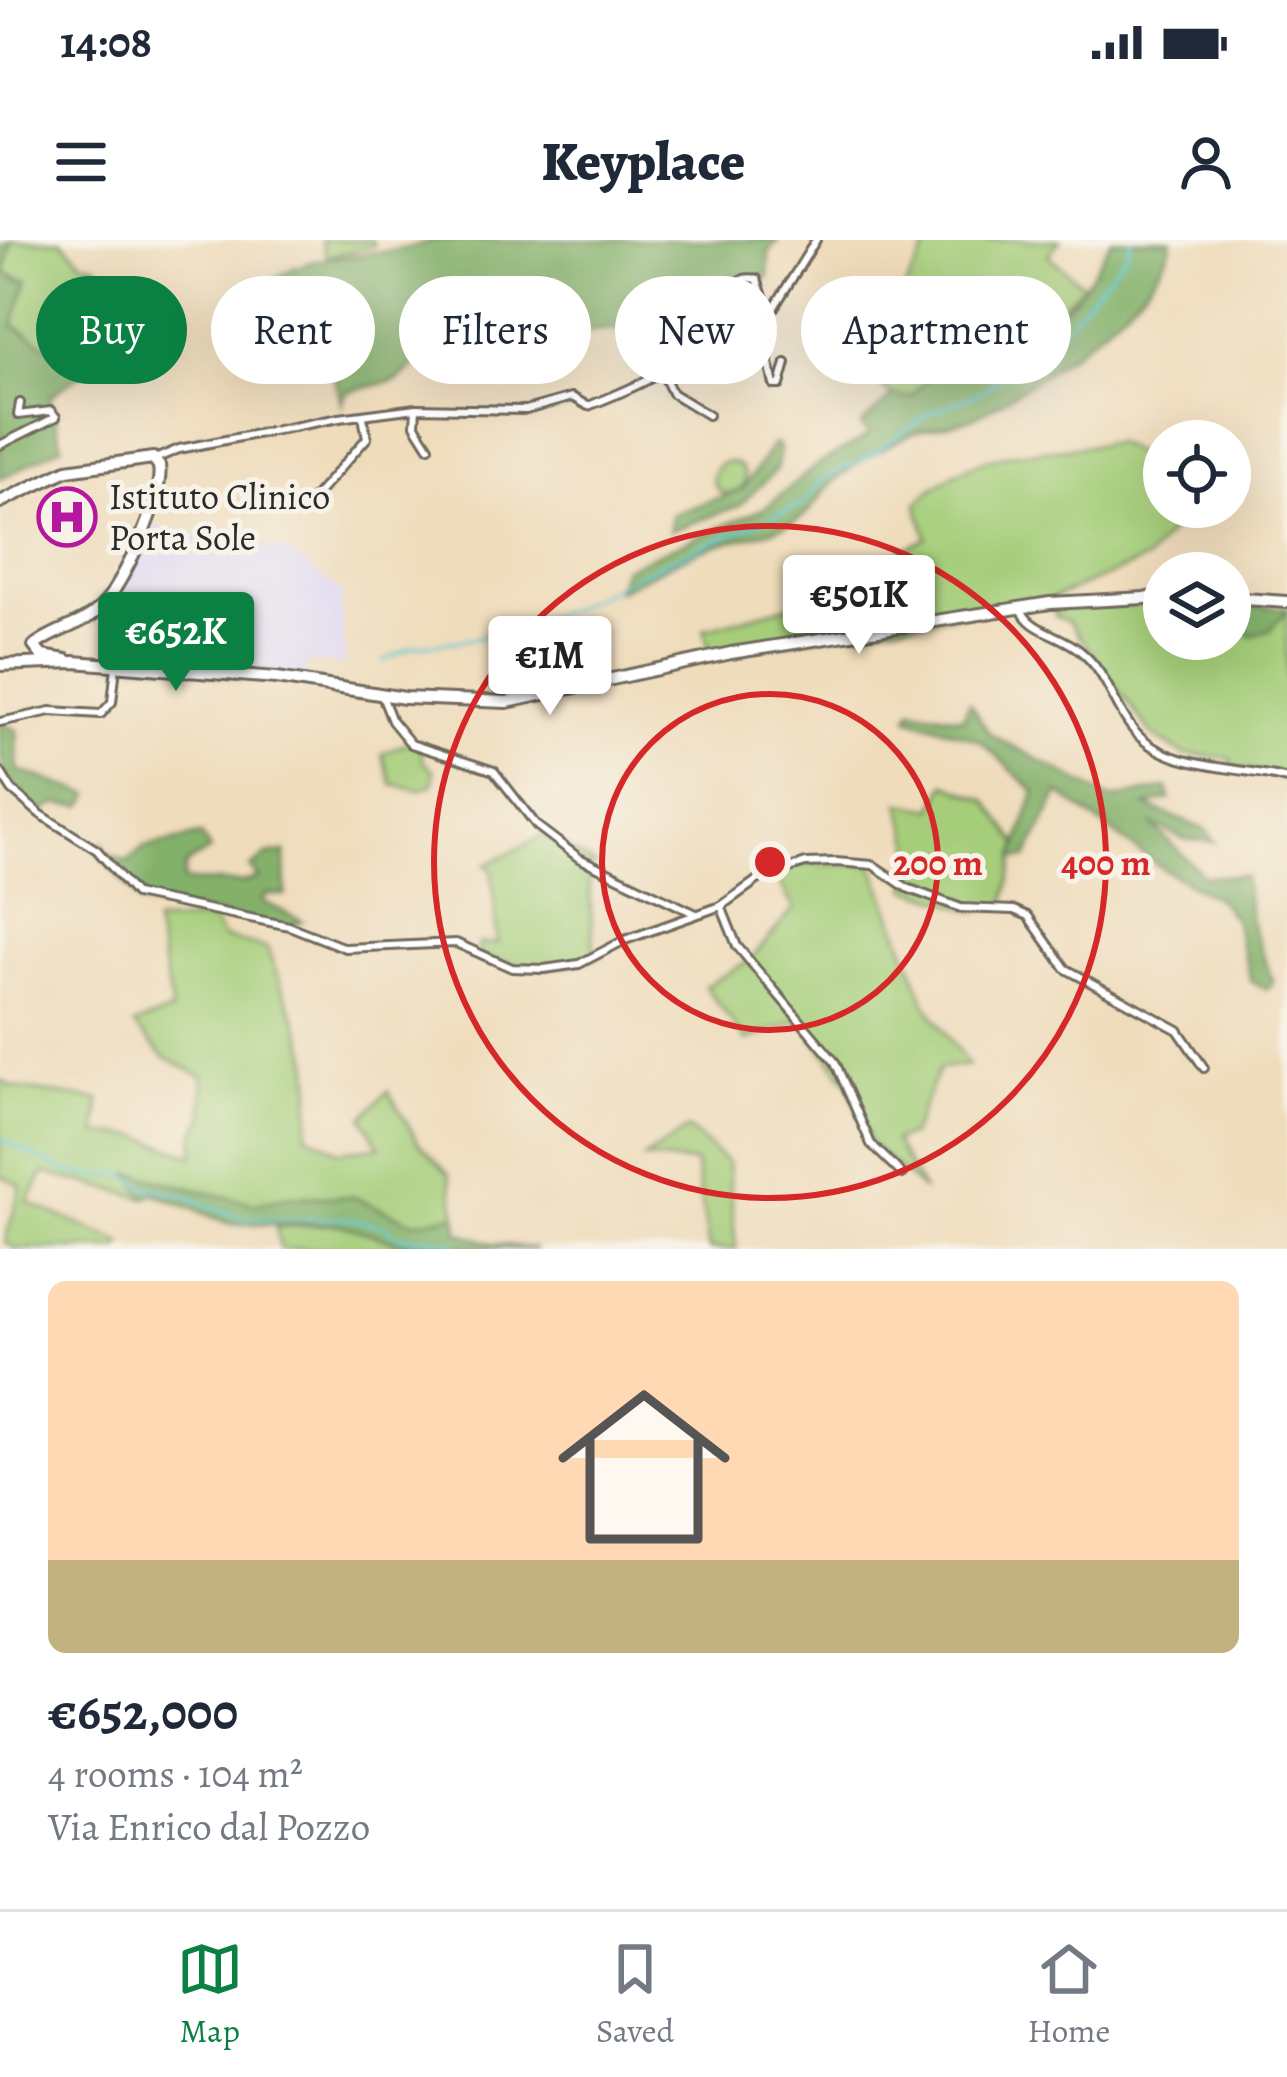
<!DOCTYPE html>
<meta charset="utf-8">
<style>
:root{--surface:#fff;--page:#f2f2f3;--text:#1f2937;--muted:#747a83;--line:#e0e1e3;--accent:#0b8043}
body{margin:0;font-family:Alegreya,serif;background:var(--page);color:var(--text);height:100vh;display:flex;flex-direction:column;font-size:45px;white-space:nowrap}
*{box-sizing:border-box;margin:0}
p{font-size:39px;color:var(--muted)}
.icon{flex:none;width:66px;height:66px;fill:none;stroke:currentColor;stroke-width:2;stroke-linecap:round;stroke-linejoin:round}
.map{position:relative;height:1009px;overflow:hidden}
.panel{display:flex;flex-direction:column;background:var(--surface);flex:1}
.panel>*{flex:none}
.guide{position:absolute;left:36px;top:36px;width:1215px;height:108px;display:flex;gap:24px}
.tools{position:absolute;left:1143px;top:180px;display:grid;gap:24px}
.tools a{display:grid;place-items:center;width:108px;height:108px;border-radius:50%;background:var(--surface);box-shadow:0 12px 48px #0002;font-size:60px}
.price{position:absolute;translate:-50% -102px;padding:0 27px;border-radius:12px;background:#fff;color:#222;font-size:39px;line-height:78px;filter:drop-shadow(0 3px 6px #0008)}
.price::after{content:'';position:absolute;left:50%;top:72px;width:36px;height:27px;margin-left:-18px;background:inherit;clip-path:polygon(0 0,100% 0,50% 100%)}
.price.current{background:var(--accent);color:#fff}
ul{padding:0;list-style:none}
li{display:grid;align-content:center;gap:24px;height:636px;padding:0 48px}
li+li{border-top:3px solid var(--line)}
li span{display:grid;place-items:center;height:372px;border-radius:18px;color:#555}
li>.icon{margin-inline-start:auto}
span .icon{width:216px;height:216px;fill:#fffc;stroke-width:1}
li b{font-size:51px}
.tag{padding:0 42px;border-radius:54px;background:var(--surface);box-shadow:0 12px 48px #0002;font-size:42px;line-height:108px}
.tag.current{background:var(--accent);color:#fff}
.status{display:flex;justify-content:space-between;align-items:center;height:84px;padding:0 60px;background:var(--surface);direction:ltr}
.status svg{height:33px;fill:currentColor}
header{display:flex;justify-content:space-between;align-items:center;height:156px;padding:0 48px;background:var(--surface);font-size:54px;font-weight:800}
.tabs{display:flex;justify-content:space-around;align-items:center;height:168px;border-top:3px solid var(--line);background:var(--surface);font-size:33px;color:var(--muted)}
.tabs a{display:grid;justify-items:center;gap:6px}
.tabs .current{color:var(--accent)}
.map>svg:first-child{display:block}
.built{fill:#ddd5f6}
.green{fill:#a6ce7a;stroke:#687c52;stroke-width:3}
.forest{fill:#84b16a;stroke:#586e4a;stroke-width:3}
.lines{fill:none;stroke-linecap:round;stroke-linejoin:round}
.stream{stroke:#5bc8d1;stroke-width:3}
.street-casing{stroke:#70695d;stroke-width:12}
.secondary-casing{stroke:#70695d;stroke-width:16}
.street{stroke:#fff;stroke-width:6}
.secondary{stroke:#fff;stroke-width:10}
.ring{fill:none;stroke:#d62828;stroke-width:6}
.labels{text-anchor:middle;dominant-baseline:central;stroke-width:10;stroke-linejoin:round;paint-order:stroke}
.poi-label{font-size:36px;fill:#2b2b2b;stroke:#f7f3e8;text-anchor:start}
.centre{fill:#d62828;stroke:#f7f3e8;stroke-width:6}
.ring-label{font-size:36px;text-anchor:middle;font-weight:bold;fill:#d62828;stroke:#f7f3e8;stroke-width:10;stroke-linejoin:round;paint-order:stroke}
</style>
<div class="status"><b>14:08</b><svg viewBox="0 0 49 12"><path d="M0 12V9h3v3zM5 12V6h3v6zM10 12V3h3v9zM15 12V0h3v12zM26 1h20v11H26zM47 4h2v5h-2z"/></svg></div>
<header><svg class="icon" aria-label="menu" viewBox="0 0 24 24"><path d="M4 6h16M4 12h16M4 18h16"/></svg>Keyplace<svg class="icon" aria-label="person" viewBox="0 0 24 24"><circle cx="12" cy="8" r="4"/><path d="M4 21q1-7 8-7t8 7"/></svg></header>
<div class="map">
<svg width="1287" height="1009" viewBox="0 0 1287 1009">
<rect width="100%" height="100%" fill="#f7f3e8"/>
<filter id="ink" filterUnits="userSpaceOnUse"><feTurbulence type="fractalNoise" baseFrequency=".00833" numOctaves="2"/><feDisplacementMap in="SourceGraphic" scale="24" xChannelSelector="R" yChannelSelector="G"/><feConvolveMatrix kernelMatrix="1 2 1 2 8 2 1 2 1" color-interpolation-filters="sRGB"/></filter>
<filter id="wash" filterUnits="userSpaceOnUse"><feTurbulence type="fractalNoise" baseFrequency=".004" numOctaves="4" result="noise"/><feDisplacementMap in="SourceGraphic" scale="48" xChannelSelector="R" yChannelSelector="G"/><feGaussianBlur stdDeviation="2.7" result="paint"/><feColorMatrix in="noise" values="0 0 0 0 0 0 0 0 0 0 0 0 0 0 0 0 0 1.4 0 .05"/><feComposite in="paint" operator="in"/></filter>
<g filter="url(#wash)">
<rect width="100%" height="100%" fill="#efdcbb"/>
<polygon class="built" points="143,285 285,310 341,353 344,425 308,421 304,443 168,426 96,372"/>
<g class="green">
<polygon points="12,0 61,0 83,22 96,24 107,44 102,77 100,68 93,67 53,110 13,84 27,40 5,33"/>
<polygon points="321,0 372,0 374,6 326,17"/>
<polygon points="931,0 1060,0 1048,15 1084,46 1027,96 1017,89 911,157 893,156 861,129"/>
<path d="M1115,202L1160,226L1147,251L1184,275L1146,320L1048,360L710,414L704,389L791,365L927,298L917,263C980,201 1035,216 1115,202Z"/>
<circle cx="729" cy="238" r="16"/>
<polygon points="1164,364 1164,399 1230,399 1230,365 1287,368 1287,540 1230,525 1232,518 1183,514 1153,496 1069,382 1055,376 1054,365"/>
<polygon points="409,502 421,509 423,522 434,530 433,544 420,550 392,544 382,514"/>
<polygon points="946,544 986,560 1018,604 1004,667 974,671 907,648 917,621 900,563 933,569"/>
<path d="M544,595L595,625L588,629L594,708L602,715C561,732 519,730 478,714L479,704H497L492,630L486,625Z"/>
<polygon points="806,623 873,625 926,764 968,825 939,829 911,895 894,901 924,951 871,904 847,842 801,780 746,801 705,746 749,721 794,669 774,633"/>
<path d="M212,679L223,698L267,708C294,787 322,802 307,894L339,911L380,907L363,877L388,851L419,903L449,934L457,975L413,982L353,957H287L255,964L131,934L145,958L44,933L28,962L122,1003L119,1009H16L5,1002L21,946L0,935V840L15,848L100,860L97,894L138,896L194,916L195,893L204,878L203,837L163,816L134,785L172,771L155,683Z"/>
<polygon points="688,889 728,923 736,1009 709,1009 695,923 643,919"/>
<polygon points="339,984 401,1003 450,1009 280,1009 276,987"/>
</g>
<g class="forest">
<polygon points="12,0 5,33 19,41 28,39 13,85 53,110 93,66 101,68 103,82 117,77 126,84 116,110 50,156 62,206 0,239 0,8"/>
<path d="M434,0H778L769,12L768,38L733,36L719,45L710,84L661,117C633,69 578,96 527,104L480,61L440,41L427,56L419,122L398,140L346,152L342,164L332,127L290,130L268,118L265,93L279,82L265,48C308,4 378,23 434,0Z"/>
<path d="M1111,0H1172C1162,57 1022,154 971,178C952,187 929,186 909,195C885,207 852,225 832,243C819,256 811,274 794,282C767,295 735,298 708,308C676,318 648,337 617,350L624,328L765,268L816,226L869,195L861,185L893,156L911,157L951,113L1018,89L1027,96C1066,76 1092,38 1111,0Z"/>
<polygon points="774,203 779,207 777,229 739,266 670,291 671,275 743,249"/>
<polygon points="1230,365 1287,368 1287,370 1270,390 1250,396"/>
<polygon points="969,462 990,494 1112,559 1167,548 1170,559 1146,566 1206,590 1215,602 1184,599 1151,584 1204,636 1244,636 1251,682 1273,743 1266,749 1251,741 1234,679 1220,661 1163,629 1059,553 1027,618 1014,618 1035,552 979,500 908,477 912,469 963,478"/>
<path d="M0,483L17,490L18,530L91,555L83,566L56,564L40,574C1,541 0,533 0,483Z"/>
<polygon points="201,595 210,610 186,625 183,641 242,643 259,638 250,628 267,615 285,612 286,655 265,655 262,661 302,681 289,686 141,663 97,610 103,603 105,612 127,622 143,608"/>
<polygon points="130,933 255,964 287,957 353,957 413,982 457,975 458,992 494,1004 536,1009 401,1003 339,984 230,984 154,953 145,958"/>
</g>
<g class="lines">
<g class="stream">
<polyline points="383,421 413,407 474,399 573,368 656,326 803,264 823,239 865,219 934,171 981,152 1055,97 1126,15 1131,0"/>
<path d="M0,899C48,919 68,944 123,933L144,947L178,954L243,979H353L385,986L395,996L447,1001L462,1009"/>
</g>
</g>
</g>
<g filter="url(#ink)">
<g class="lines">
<g class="street-casing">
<g id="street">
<polyline points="731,50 752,48 774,145 780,145 786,123"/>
<polyline points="664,136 672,153 708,175"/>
<polyline points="416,168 415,185 429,207"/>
<polyline points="0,205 56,177 51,171 18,175 20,163"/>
<path d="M155,219L179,209L339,178L416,168L526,170L572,157L588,166C634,148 672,132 707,96C726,78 721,32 757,39L766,65L773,69L816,0"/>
<polyline points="303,270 367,198 363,177"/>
<path d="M1021,368C1027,390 1062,395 1079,410C1106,431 1112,461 1131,487C1164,532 1238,525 1287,539"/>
<polyline points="382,456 392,481 411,504 494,531 537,586 579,618 696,674"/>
<polyline points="0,482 51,471 101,474 112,462 116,426"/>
<polyline points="0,531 12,550 40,574 97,610 135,654 289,686 345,708 456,703 512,728 544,729 579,724 625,700 721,666 737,706 835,822 871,904 902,934"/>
<polyline points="721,666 763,636 806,623 836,622 873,625 907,648 961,668 1014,670 1028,676 1066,729 1178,790 1204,828"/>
</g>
</g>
<g class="secondary-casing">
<g id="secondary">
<polyline points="0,262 67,230 153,218 159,226"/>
<polyline points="1230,358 1287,362"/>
<path d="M66,420L42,416L34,406C53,390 81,386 99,369C122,349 165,253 159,226"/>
<polyline points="0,425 74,422 277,438 405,458 507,462 731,413 1050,363 1164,357"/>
</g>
</g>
<use href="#street" class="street"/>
<use href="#secondary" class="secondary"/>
</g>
</g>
<g class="ring">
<circle cx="770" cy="622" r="168"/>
<circle cx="770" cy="622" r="336"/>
</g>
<defs>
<g id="hospital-ring" transform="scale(3)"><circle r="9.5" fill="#f7f3e8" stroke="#b5179e" stroke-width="1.5"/><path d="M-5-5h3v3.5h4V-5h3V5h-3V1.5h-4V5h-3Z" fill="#b5179e"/></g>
</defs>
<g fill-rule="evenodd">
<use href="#hospital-ring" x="67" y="277"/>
</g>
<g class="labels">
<g class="poi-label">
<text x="109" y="256">Istituto Clinico<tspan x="109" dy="41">Porta Sole</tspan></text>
</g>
</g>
<circle cx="770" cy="622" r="18" class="centre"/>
<g class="ring-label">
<text x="938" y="635">200 m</text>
<text x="1106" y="635">400 m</text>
</g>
</svg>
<div class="tools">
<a><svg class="icon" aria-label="locate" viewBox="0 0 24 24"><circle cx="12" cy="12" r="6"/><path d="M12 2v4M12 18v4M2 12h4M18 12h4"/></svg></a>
<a><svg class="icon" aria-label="layers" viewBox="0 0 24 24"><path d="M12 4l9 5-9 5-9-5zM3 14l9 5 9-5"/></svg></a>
</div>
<b class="price" style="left:859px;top:417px">€501K</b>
<b class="price current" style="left:176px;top:454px">€652K</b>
<b class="price" style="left:550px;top:478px">€1M</b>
<div class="guide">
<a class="tag current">Buy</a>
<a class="tag">Rent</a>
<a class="tag">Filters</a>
<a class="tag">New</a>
<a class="tag">Apartment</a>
</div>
</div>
<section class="panel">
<ul>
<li><span style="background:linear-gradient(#ffd9b3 75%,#c2b280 0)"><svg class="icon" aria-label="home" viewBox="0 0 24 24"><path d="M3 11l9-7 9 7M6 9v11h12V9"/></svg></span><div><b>€652,000</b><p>4 rooms · 104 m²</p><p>Via Enrico dal Pozzo</p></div></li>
</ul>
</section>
<nav class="tabs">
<a class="current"><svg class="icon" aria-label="map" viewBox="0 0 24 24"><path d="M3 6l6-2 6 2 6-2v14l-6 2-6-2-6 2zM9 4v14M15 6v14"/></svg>Map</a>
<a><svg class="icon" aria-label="saved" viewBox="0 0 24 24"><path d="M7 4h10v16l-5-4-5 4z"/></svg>Saved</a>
<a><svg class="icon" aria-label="home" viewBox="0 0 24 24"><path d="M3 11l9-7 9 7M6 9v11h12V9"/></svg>Home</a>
</nav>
